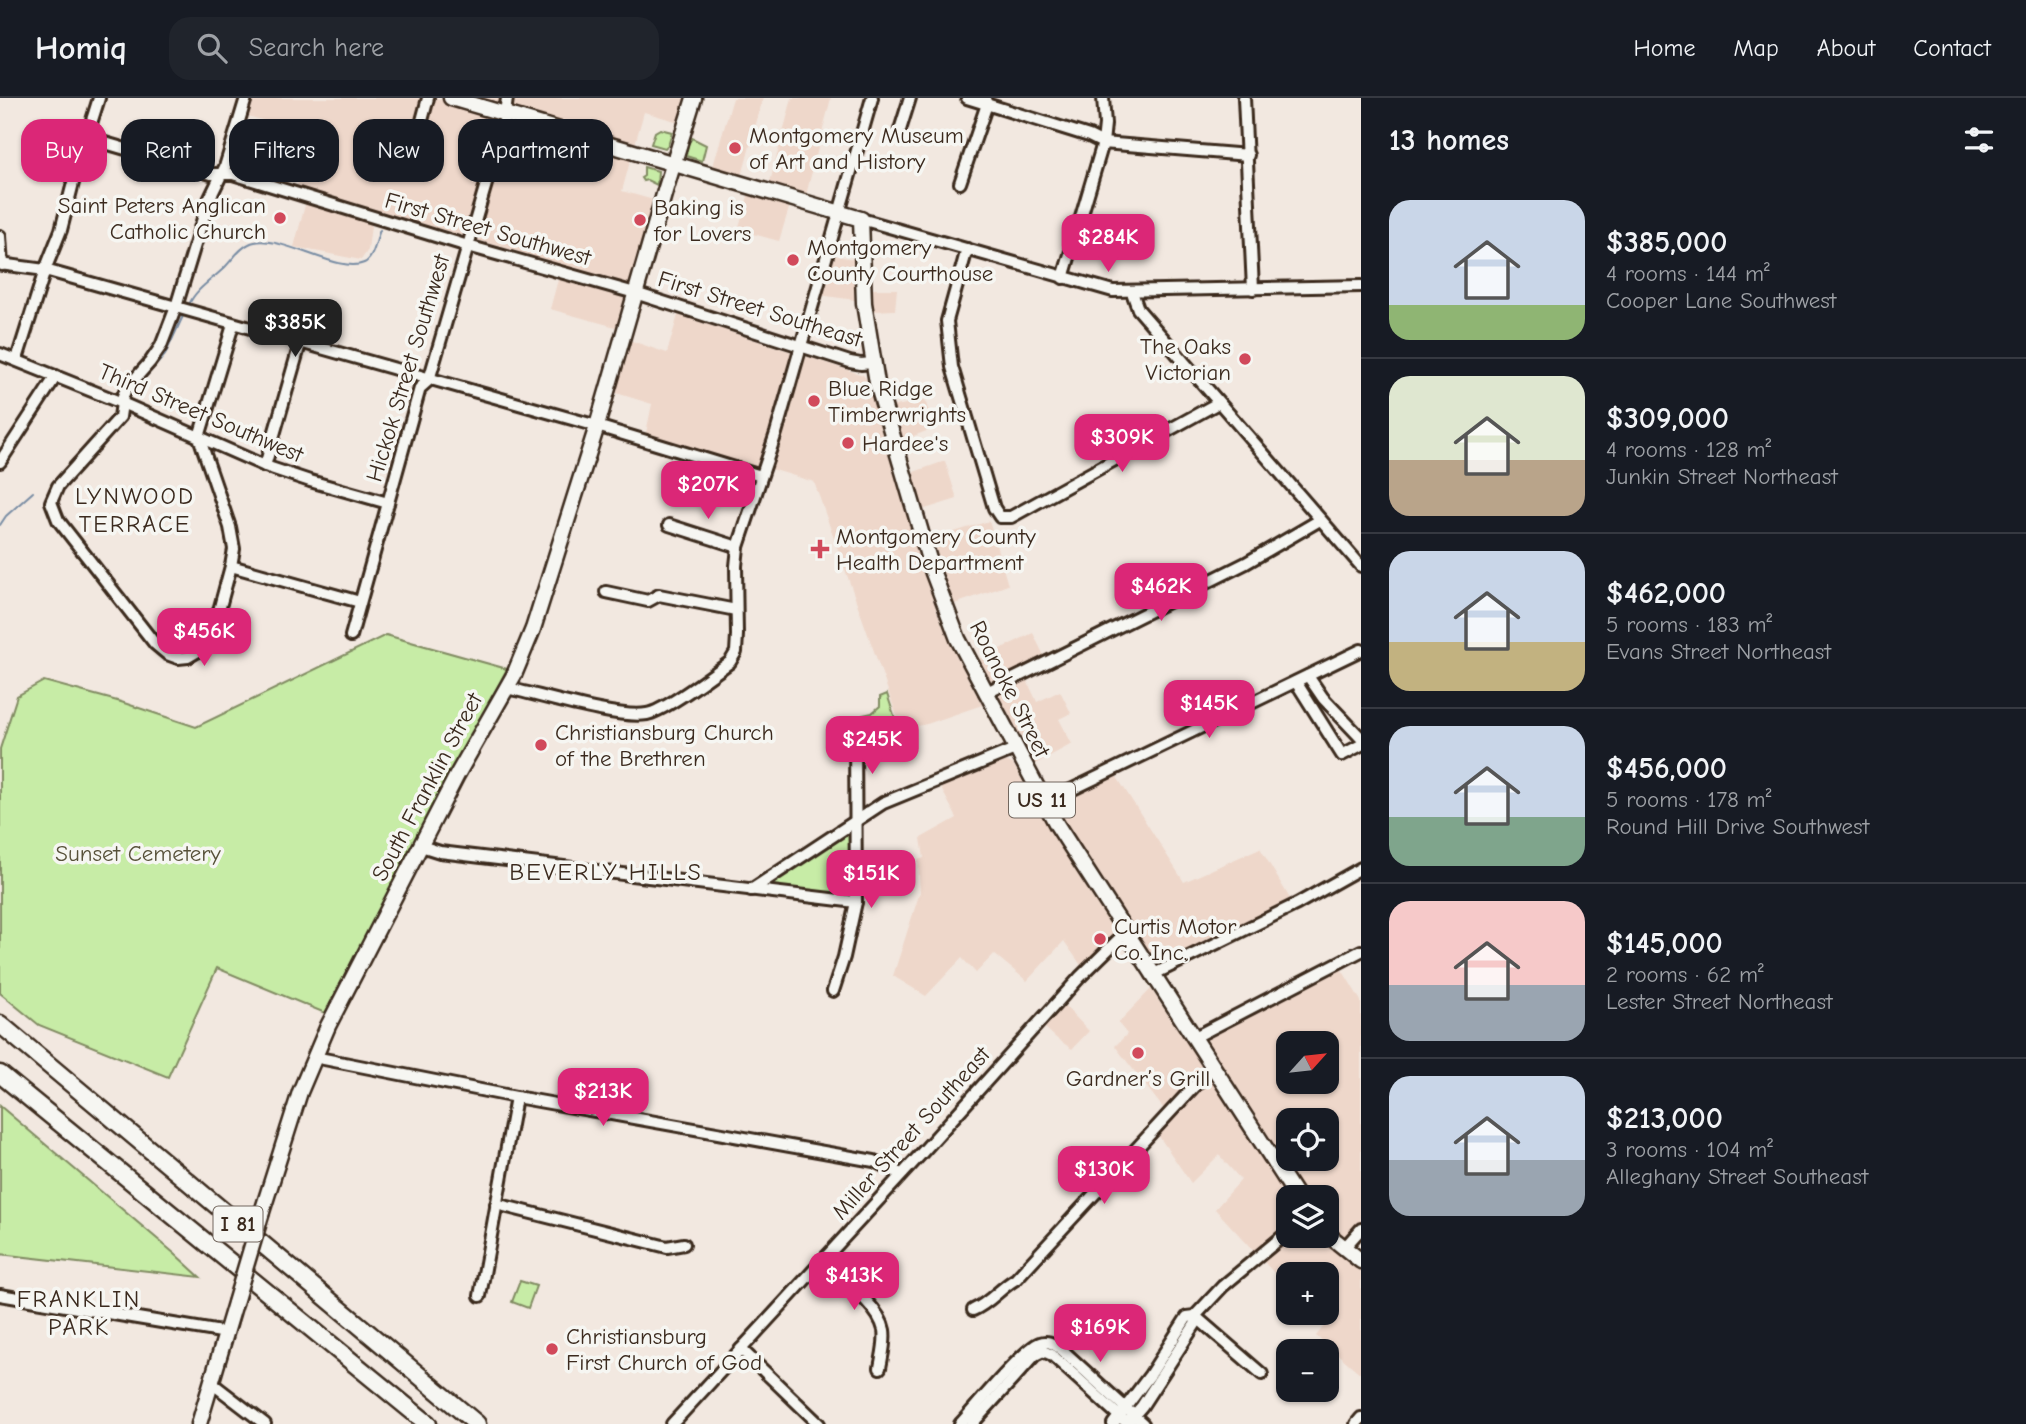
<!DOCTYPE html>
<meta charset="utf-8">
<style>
:root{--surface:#171b24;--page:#20242c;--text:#f1f3f6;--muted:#9ea1a6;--line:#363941;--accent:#db2777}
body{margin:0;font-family:"Comic Neue",sans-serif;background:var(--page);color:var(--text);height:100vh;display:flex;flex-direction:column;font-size:26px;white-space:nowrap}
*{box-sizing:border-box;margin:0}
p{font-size:23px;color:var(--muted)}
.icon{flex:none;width:38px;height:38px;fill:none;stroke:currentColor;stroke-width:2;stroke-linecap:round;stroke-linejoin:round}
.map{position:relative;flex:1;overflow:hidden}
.sheet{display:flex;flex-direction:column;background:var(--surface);width:665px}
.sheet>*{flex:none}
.guide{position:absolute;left:21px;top:21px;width:665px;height:63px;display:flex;gap:14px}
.needle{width:46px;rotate:63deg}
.tools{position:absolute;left:1276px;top:933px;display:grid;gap:14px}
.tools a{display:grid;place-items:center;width:63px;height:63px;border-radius:14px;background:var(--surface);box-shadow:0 2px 5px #0004;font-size:35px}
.price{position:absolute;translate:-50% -60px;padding:0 16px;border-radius:14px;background:var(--accent);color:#fff;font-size:23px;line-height:46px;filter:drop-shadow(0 2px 4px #0008)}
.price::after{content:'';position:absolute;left:50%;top:42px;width:21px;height:16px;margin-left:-10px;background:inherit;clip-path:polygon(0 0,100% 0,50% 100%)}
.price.selected{background:#222;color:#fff}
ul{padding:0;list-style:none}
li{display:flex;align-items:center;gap:21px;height:175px;padding:0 28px}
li+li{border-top:2px solid var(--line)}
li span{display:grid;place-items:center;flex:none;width:196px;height:140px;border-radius:21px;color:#555}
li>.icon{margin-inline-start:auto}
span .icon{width:84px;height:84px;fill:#fffc;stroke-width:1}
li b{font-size:30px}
h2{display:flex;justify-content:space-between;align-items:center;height:84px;padding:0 28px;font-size:30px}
.chip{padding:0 24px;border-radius:21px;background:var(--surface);box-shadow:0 2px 5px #0004;font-size:24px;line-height:63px}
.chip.selected{background:var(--accent);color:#fff}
header{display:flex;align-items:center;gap:42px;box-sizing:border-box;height:98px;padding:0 35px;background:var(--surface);border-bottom:2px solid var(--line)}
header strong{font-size:33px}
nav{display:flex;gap:38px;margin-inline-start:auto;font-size:24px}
.search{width:490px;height:63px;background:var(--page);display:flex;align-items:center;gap:18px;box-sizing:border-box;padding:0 24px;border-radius:21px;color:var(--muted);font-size:26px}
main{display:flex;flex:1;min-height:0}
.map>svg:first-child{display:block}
.built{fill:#eed7ca;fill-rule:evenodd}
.green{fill:#c7eca6;stroke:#818b62;stroke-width:2}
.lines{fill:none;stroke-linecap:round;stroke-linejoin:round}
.stream{stroke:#798da4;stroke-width:2}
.minor-casing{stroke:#3b2a1e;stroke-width:16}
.major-casing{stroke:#3b2a1e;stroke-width:19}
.highway-casing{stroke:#3b2a1e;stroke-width:21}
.minor{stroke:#f6f6f2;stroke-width:10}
.major{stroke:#f6f6f2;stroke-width:14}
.highway{stroke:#f6f6f2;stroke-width:16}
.major-bridge-casing{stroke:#3b2a1e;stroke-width:19;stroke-linecap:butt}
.major-bridge{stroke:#f6f6f2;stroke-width:14}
.poi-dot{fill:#d1495b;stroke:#f6f6f2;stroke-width:2.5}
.labels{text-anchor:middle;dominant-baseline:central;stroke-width:7;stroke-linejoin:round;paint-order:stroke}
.shield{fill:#f6f6f2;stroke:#73675e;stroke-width:2}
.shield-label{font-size:21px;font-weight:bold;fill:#3b2a1e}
.poi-label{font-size:23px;fill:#3b2a1e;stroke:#f6f6f2;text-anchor:start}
.street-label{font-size:23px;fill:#3b2a1e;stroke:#f6f6f2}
.park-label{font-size:23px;fill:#575139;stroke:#f6f6f2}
.neighbourhood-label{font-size:24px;letter-spacing:2px;fill:#3b2a1e;stroke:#f6f6f2}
</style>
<header>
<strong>Homiq</strong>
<div class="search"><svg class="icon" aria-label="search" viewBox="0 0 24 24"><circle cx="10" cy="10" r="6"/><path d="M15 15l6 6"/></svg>Search here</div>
<nav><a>Home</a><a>Map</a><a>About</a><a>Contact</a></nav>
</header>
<main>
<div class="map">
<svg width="1361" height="1326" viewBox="0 0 1361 1326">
<rect width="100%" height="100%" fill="#f2e8e0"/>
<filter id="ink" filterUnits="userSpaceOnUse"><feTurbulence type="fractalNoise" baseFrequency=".0143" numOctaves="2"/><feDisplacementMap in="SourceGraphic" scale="14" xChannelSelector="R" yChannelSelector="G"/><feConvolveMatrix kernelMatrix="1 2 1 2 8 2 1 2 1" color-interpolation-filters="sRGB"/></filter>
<g filter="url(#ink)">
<g class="built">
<polygon points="251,0 435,0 445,3 447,6 631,60 622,93 657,103 619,230 550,211 562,167 376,112 371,128 368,152 361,162 294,149 309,92 297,88 312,36 248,18 253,1"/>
<polygon points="475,0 687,0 679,24 644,14 635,46 582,31 579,33 573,31 571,28 518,12 516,14"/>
<polygon points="733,0 763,0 743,74 739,77 713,68"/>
<polygon points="792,0 831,0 806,97 769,88"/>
<polygon points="749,95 790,107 779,143 738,132"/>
<polygon points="831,157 854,161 855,202 819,197"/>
<polygon points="871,191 897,191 895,212 873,213"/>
<polygon points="678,217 789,253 793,256 774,328 758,372 645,340 652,306 613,294 629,242 667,255"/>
<polygon points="808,259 863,277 869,284 878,322 936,511 953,552 982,607 927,626 898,632 898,621 814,384 768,370 803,260"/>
<polygon points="925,302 934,330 901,343 891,309"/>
<polygon points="945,363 957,401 922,412 911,375"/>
<polygon points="989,423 1008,487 952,507 932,441"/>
<polygon points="1033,535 1045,560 1022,572 1037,604 1060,593 1071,615 1059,621 1072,646 1033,667 977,562"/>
<polygon points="1005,663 1013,666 1053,737 1111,828 1113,835 1083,870 1064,843 1027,883 994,856 976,875 962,860 926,898 893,878 920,794 918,762 924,760 921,740 957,720 938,685 993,665"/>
<polygon points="1115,676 1184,784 1260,750 1292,804 1164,865 1156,865 1135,836 1057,711 1060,703"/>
<path d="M1341,870L1361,903V1124L1345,1140L1327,1124L1326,1099H1306L1206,946L1209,937ZM1288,945H1326V984H1288ZM1288,1022H1326V1060H1288Z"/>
<polygon points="1151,891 1288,1099 1288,1138 1318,1138 1361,1173 1361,1276 1316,1238 1324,1228 1310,1215 1326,1214 1326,1176 1288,1176 1288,1190 1215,1111 1241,1082 1219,1057 1191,1085 1156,1034 1170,1019 1115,948 1127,936 1118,925"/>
<polygon points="1062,905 1089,933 1072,951 1056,940 1042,927"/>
</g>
<g class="green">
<polygon points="660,31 672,34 668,47 665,50 651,46 655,34"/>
<polygon points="692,40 706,47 702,63 686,58 688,46"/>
<polygon points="644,69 658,73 657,87 647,82 643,83 641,80 644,78"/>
<polygon points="386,537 507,571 325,915 217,870 168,979 39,927 0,895 0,651 17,598 44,583 121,604 196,629"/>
<polygon points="887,596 895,620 897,621 897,629 878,628 863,622 863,617 872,615 880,608 880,599"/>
<polygon points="850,733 853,736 854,790 850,799 767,789"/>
<polygon points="0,1008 175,1156 200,1179 0,1156"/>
<polygon points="520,1183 536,1188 528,1210 512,1204"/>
</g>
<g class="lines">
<g class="stream">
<path d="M189,207C194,193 211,182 222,172C231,164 238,151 249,146C275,132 338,177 364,165C374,161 376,141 380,132"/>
<polyline points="143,282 165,257 183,218"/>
<polyline points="132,293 138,287"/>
<polyline points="0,427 6,418 33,394"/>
</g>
<g class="minor-casing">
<g id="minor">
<polyline points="967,0 1089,38 1103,45 1248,57"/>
<polyline points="1244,0 1253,191"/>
<polyline points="900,32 910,0"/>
<polyline points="88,40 211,76 233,76 259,84 468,148 635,195 850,264 861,266 872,265"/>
<polyline points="234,45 237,62 255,80"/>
<polyline points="410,68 428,0"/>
<polyline points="960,85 987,6 985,1"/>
<polyline points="861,121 1113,193 1361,188"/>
<polyline points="0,138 2,167"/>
<polyline points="967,151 947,223 952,269 994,410 1000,419 1011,419 1218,305"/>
<polyline points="0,166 45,172 597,328 761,378"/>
<polyline points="1063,180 1103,45 1105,26 1103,0"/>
<polyline points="1132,194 1138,211 1361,468"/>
<polyline points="233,227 199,339 230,429 234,451 231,468 213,535 205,549 188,559 178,560 167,556 155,546 58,422 51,404 58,388 120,319 123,298 126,291 150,264 161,248 176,209 208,104 225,69 246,0"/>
<polyline points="0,256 122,305 265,368 310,383 388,405"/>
<polyline points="17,261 45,172 61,132 76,73 99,0"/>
<polyline points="0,364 56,278"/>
<polyline points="265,368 300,246"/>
<polyline points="669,427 738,449"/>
<polyline points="231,468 360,504"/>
<polyline points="606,494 648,503 659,497 736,512"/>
<polyline points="351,538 420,290 429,282 504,24 507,0"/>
<polyline points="1308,578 1323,600 1361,640"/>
<polyline points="1296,584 1342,657 1361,647"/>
<path d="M507,590C540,597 617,621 647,616C664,613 714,576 730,564L736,554L737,537L736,468L738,449L776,335L872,0"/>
<polyline points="985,595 1246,465 1320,422"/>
<polyline points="1044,705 1361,552"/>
<polyline points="421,748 440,754 856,804"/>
<polyline points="751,792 883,705 1015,651"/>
<polyline points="1152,877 1297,806 1361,770"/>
<polyline points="833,893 844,859 856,804 855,634"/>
<polyline points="1193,940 1361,853"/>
<polyline points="314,959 516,999 874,1063 901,1076"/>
<polyline points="496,1106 667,1149 684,1146"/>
<polyline points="1344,1150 1361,1131"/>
<path d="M822,1163C840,1180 879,1207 884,1232C886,1244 882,1258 880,1270"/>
<polyline points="0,1197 227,1235"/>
<polyline points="480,1198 516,999"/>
<path d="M973,1212C990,1205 1000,1190 1016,1181L1212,969"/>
<polyline points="1195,1218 1262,1276"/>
<polyline points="741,1251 819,1326"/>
<polyline points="213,1286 265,1326"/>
<polyline points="1129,1323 1142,1308 1196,1225 1195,1218"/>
<polyline points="672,1326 920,1057 1080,879 1125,835"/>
<path d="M960,1326C974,1311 1024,1250 1040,1245C1048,1242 1053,1246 1060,1250L1143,1326"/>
<polyline points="972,1326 1035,1257 1043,1253 1052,1257 1128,1326"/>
<polyline points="1113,1326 1150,1277 1187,1219 1195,1218 1223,1188 1288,1134"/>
<polyline points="1356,1326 1361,1320"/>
</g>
</g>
<g class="major-casing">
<g id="major">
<polyline points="451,0 861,121 864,205 877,285 933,475 958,541 1057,727 1297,1099"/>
<polyline points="262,1114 300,994 328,928 457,677 514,577 533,531 597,328 665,93 694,0"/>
<polyline points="1326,1135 1361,1163"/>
<polyline points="199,1326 235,1205"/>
</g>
</g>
<g class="highway-casing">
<g id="highway">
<polyline points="0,926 477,1326"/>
<polyline points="0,976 428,1326"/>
</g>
</g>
<use href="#minor" class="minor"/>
<use href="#major" class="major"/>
<use href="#highway" class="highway"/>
<g class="major-bridge-casing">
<polyline id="major-bridge" points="235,1205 262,1114"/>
</g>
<use href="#major-bridge" class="major-bridge"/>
</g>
</g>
<g class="poi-dot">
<circle cx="735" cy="50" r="7"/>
<circle cx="280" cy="120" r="7"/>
<circle cx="640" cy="122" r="7"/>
<circle cx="793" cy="162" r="7"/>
<circle cx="1245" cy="261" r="7"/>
<circle cx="814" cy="303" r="7"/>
<circle cx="848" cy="345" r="7"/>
<path d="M816.5 440.5h7v7h7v7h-7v7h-7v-7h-7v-7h7z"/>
<circle cx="541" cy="647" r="7"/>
<circle cx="1100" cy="841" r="7"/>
<circle cx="1138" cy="955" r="7"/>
<circle cx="552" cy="1251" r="7"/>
</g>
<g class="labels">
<g class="shield">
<rect x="1009" y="684.5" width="66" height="35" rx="5"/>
<rect x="213.5" y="1108.5" width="49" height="35" rx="5"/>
</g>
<g class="shield-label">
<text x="1042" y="702">US 11</text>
<text x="238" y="1126">I 81</text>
</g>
<g class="poi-label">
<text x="749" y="37">Montgomery Museum<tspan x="749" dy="26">of Art and History</tspan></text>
<text x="266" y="107" text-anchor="end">Saint Peters Anglican<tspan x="266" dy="26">Catholic Church</tspan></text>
<text x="654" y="109">Baking is<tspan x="654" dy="26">for Lovers</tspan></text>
<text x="807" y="149">Montgomery<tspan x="807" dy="26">County Courthouse</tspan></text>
<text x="1231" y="248" text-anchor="end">The Oaks<tspan x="1231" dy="26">Victorian</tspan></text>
<text x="828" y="290">Blue Ridge<tspan x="828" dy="26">Timberwrights</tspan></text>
<text x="862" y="345">Hardee's</text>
<text x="836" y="438">Montgomery County<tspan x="836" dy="26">Health Department</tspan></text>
<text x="555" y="634">Christiansburg Church<tspan x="555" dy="26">of the Brethren</tspan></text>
<text x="1114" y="828">Curtis Motor<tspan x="1114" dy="26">Co. Inc.</tspan></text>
<text x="1138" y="980" text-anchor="middle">Gardner’s Grill</text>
<text x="566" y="1238">Christiansburg<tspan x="566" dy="26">First Church of God</tspan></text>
</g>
<g class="street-label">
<text transform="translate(488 131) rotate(16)">First Street Southwest</text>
<text transform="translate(760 211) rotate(17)">First Street Southeast</text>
<text transform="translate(408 270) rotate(-73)">Hickok Street Southwest</text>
<text transform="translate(201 315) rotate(23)">Third Street Southwest</text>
<text transform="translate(1010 591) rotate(63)">Roanoke Street</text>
<text transform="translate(427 689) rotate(-62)">South Franklin Street</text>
<text transform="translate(911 1035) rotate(-48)">Miller Street Southeast</text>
</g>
<g class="park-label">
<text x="138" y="755">Sunset Cemetery</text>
</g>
<g class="neighbourhood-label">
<text x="135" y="398">LYNWOOD<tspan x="135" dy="28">TERRACE</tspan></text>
<text x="606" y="774">BEVERLY HILLS</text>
<text x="79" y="1201">FRANKLIN<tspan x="79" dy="28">PARK</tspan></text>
</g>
</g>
</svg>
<div class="tools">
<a><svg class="needle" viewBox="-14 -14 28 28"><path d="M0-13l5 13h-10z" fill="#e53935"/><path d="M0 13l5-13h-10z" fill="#9ea1a6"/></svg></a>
<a><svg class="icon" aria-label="locate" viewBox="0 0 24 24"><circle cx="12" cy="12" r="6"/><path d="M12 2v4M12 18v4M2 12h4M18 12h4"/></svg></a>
<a><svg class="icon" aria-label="layers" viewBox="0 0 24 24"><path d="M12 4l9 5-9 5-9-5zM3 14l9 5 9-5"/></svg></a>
<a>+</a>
<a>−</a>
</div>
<b class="price" style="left:1108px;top:176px">$284K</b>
<b class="price selected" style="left:295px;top:261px">$385K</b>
<b class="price" style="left:1122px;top:376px">$309K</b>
<b class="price" style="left:708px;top:423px">$207K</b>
<b class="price" style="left:1161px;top:525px">$462K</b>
<b class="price" style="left:204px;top:570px">$456K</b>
<b class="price" style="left:1209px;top:642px">$145K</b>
<b class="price" style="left:872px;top:678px">$245K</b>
<b class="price" style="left:871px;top:812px">$151K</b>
<b class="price" style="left:603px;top:1030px">$213K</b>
<b class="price" style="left:1104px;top:1108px">$130K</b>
<b class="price" style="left:854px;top:1214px">$413K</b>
<b class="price" style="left:1100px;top:1266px">$169K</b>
<div class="guide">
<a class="chip selected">Buy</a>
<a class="chip">Rent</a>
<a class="chip">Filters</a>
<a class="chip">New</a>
<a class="chip">Apartment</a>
</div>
</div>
<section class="sheet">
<h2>13 homes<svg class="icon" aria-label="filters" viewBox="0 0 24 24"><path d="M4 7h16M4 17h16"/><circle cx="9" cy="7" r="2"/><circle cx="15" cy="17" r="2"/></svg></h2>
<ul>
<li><span style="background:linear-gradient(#c9d6e8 75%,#8fb573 0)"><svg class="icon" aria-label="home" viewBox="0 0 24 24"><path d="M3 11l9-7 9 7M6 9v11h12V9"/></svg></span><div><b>$385,000</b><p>4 rooms · 144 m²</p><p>Cooper Lane Southwest</p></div></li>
<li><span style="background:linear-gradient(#dfe7d0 60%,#b9a48a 0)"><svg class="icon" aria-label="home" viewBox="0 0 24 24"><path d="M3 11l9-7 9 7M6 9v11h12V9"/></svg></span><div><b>$309,000</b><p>4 rooms · 128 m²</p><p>Junkin Street Northeast</p></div></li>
<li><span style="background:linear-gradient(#c9d6e8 65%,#c2b280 0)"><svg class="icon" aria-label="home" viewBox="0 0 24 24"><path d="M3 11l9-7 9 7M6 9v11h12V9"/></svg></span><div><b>$462,000</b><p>5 rooms · 183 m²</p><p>Evans Street Northeast</p></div></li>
<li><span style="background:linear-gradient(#c9d6e8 65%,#7fa58c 0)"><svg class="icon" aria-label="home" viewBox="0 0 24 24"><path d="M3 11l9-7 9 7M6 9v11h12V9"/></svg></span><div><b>$456,000</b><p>5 rooms · 178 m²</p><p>Round Hill Drive Southwest</p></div></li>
<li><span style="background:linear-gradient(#f6c9c9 60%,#9aa5b1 0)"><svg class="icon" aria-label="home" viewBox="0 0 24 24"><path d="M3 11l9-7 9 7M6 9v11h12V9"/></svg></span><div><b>$145,000</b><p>2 rooms · 62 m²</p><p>Lester Street Northeast</p></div></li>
<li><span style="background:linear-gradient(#c9d6e8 60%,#9aa5b1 0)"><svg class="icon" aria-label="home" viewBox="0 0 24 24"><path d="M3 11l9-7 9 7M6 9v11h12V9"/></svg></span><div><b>$213,000</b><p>3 rooms · 104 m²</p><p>Alleghany Street Southeast</p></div></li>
</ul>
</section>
</main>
